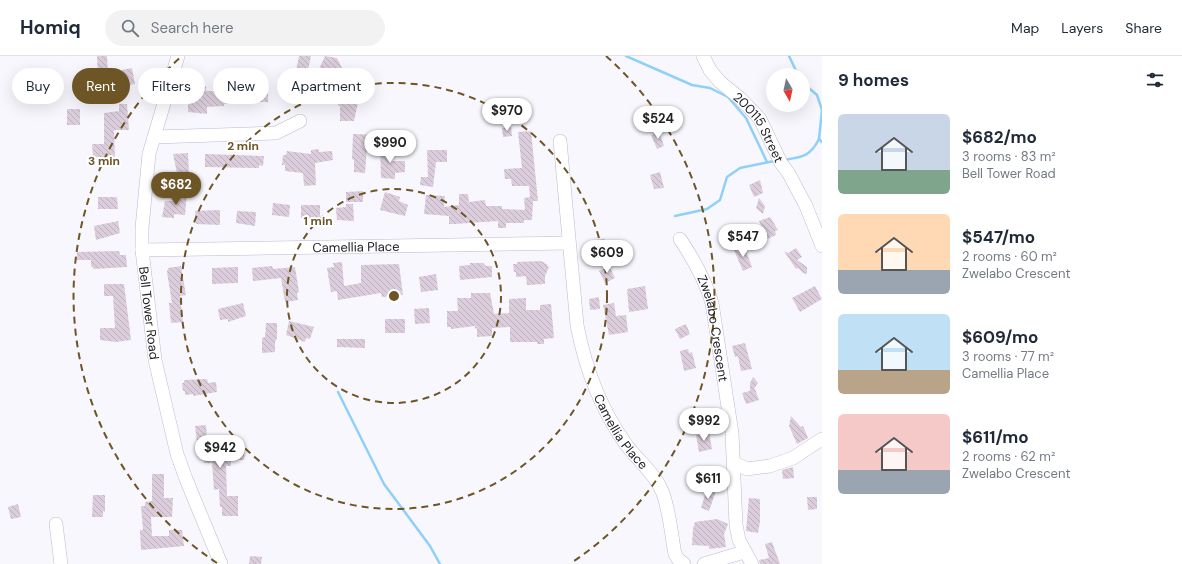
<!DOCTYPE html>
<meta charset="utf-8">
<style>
:root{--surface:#fff;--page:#f2f2f3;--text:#1f2937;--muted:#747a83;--line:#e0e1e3;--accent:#6e5526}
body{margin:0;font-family:"DM Sans",sans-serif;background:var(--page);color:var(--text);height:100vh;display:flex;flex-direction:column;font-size:15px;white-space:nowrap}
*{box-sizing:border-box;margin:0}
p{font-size:13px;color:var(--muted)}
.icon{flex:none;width:22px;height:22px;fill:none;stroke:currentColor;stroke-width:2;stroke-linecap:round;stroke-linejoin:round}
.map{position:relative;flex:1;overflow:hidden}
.drawer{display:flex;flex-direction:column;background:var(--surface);width:360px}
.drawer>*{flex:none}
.banner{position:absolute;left:12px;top:12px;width:380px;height:36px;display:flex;gap:8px}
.needle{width:26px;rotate:171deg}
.tools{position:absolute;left:766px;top:12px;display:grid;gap:8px}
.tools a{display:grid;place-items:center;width:44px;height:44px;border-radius:50%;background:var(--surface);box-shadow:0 4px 16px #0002;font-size:20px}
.price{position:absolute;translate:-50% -34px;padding:0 9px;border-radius:14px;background:#fff;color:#222;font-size:13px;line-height:26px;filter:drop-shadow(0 1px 2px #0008)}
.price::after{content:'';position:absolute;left:50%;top:24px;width:12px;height:9px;margin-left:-6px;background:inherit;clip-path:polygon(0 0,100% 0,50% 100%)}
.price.active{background:var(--accent);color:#fff}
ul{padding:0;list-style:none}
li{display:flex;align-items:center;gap:12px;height:100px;padding:0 16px}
li span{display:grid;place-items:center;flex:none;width:112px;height:80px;border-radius:6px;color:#555}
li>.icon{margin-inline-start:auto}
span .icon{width:48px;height:48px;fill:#fffc;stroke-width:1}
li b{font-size:17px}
h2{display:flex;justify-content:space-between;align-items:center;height:48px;padding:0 16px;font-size:17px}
.chip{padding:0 14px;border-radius:18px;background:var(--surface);box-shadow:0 4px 16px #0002;font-size:14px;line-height:36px}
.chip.active{background:var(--accent);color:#fff}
header{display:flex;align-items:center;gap:24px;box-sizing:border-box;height:56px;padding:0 20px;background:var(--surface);border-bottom:1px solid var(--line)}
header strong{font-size:19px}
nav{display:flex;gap:22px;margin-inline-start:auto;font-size:14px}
.search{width:280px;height:36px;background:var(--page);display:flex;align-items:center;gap:10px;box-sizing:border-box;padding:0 14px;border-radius:22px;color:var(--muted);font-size:15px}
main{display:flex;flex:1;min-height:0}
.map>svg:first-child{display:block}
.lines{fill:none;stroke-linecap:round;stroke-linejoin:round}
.stream{stroke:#8fd0f9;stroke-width:2.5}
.building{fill:url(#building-back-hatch)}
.minor-casing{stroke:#bebacc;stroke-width:14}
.minor{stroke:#fff;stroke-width:13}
.ring{fill:none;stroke:#6e5526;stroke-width:2;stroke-dasharray:7 5}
.labels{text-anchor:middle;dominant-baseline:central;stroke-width:4;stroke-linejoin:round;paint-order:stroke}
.street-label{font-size:13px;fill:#232228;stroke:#fff}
.centre{fill:#6e5526;stroke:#fff;stroke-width:2}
.ring-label{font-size:12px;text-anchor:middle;font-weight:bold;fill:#6e5526;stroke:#fff;stroke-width:4;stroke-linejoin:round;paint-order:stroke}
</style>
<header>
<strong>Homiq</strong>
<div class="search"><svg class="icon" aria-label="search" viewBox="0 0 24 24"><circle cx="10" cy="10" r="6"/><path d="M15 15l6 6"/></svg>Search here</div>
<nav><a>Map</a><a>Layers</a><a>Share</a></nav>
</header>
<main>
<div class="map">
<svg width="822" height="508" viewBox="0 0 822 508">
<defs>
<pattern id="building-back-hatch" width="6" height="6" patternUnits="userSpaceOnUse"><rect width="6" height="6" fill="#dbcddb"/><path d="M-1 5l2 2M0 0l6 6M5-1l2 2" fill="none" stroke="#bcb0bc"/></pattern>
</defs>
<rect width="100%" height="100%" fill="#f8f7fe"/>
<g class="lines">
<g class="stream">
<polyline points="626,0 692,29 710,32 728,41 746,62 767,106"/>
<polyline points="789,0 798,19"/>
<polyline points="803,27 817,39 822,54 819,83 822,86"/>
<path d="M783,104C802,101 810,101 819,83"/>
<polyline points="675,160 707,153 720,144 727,121 740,112 774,105"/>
<polyline points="338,336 384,428 430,490 440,508"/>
</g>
</g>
<g class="building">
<polygon points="97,0 107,0 108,20 123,18 122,14 132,12 135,28 118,31 114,35 97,37 95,26 96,22 98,22"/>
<polygon points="299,0 311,0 306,23 304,23 303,27 294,25"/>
<polygon points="325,0 337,2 349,26 338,31 328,13 321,30 313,26"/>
<polygon points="193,30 206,30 206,35 232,35 233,48 224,48 224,50 207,51 207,58 188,56 188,43 191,43 191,34 193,34"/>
<polygon points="268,35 268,46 260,46 259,36"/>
<polygon points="342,39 357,39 358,46 354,65 340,65 340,50 338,50 338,42 343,42"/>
<polygon points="119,48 127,48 129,74 114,74 115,102 93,101 92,88 104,88 104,57 119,55"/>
<rect x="67" y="53" width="13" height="16"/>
<polygon points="511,71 512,80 503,81 502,72"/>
<polygon points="531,75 538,145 533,145 532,164 524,164 524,167 506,167 506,172 498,172 498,165 454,168 449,168 449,160 424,158 426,139 445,140 444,151 459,149 459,138 468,138 469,146 485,144 486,150 502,150 502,153 525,154 524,142 530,141 529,130 512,130 511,123 505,123 504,113 522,112 518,76"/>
<polygon points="659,76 664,90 657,93 651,79"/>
<polygon points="353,78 378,79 376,91 367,90 365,117 354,116 354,104 352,103"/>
<polygon points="388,86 390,105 405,105 405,116 395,117 395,123 381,122 380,87"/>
<polygon points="319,93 319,96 332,95 333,104 315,107 316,129 304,130 303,117 285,115 285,109 282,109 283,99 286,99 287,95 311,98 311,94"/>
<polygon points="427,94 447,94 447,106 436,106 433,131 420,129 421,121 428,121"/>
<polygon points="188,97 189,118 186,118 187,122 178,122 173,98"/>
<polygon points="205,98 264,100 263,110 259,109 259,112 205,111"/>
<polygon points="660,116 664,132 654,133 650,119"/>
<polygon points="760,124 763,137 754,141 749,129"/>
<polygon points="363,135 363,146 346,146 346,136"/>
<polygon points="178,136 187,136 185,159 174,158 174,162 162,161 165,145 178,145"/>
<polygon points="385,136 400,141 399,145 408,149 405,160 380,154"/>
<polygon points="98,141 117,141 118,153 98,153"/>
<polygon points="759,142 765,150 763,158 756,152"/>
<polygon points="273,147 290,149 289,161 272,159"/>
<polygon points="346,148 353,148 354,165 337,164 336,152 346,151"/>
<polygon points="301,149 320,149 320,163 301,162"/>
<polygon points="220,154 220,169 196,168 195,155"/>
<polygon points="237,155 256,156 255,170 236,167"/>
<polygon points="770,161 778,174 775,175 776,179 767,183 759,165"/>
<polygon points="118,165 120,177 96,184 94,170"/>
<polygon points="604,183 605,186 608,186 610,197 600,198 596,184"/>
<polygon points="744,190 752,211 743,215 734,194"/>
<polygon points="796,192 802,201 797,204 807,211 807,218 803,217 798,212 796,213 784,195 788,197"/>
<polygon points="119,195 120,199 126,199 127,211 94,213 91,210 91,204 77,204 77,196"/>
<polygon points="541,205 548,209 547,210 549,211 545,220 545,228 527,229 526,220 516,221 516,216 514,216 513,208 517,208 517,206"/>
<polygon points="342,206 344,230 361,227 361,209 399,208 403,239 382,241 381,237 338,244 337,235 331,236 327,212 334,211 333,207"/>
<polygon points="470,207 483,207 486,210 492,210 492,221 460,224 459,210 470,209"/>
<polygon points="181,210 186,239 180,240 183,266 171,267 169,247 172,247 167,216 168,212"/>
<polygon points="272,210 273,213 295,211 299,236 297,237 298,244 285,246 281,222 253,225 252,212"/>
<polygon points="609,210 615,222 605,227 599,215"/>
<polygon points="238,211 238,227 212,228 212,212"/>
<polygon points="436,218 438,234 421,236 419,221"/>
<polygon points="104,228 124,228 131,284 116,286 100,284 100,272 115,272 113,240 104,240"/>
<polygon points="645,230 648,253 629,256 627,233"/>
<polygon points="815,230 822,243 800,256 792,242"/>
<polygon points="471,237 490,237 494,258 509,257 509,243 526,242 526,254 540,254 540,249 551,248 554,282 544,283 544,288 537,288 537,286 510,286 510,271 492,272 492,280 477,281 477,272 475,273 475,270 451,273 451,271 447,271 447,255 458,255 457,242 471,242"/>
<polygon points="599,241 600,253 590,254 589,243"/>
<polygon points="243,247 246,260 228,266 228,263 220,264 218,253"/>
<polygon points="614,247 616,260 626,259 628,276 609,279 603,249"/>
<polygon points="429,252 430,267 415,268 414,253"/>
<rect x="385" y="263" width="20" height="14"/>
<polygon points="289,265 314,271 310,283 306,282 305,286 286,279"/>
<polygon points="266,267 277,267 277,282 275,286 275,296 262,297 262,282 265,281"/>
<polygon points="686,268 690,278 680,283 675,273"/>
<polygon points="337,283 365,283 365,292 337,291"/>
<polygon points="745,287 752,313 741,315 738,300 735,301 732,290"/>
<polygon points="688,293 689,297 692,296 696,312 684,315 680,295"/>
<polygon points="753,321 758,327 754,333 755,333 759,344 746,348 742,337 750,335 750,327"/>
<polygon points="207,323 208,327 216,326 217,336 193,340 193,338 185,339 185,335 183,335 182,327 184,327 184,324"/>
<polygon points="791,360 801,371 803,370 808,382 797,388 789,370"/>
<polygon points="206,369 207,380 213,379 215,394 236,393 236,391 245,391 244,404 231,404 231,410 226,410 227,440 238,440 238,460 222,460 222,451 220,451 219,433 214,434 212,407 204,407 203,386 197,386 195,370"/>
<polygon points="709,376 712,393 699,396 696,379"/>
<polygon points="793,411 794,422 783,423 782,414"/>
<polygon points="152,418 164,418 164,442 173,442 172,461 151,461 152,480 169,480 169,474 182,474 184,490 141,494 140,474 143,474 141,450 145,450 145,446 152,445"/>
<polygon points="703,418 705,427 689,429 688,420"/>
<polygon points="707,433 716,435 709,455 701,452"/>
<polygon points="93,439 105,439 105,456 103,455 103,461 92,461"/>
<polygon points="807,441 817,441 817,453 808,454"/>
<polygon points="749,442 760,443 760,466 758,477 746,475"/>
<polygon points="18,448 21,461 11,463 8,451"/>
<polygon points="717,463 728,468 724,478 726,491 709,493 709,490 692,489 693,473 695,466"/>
<polygon points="772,486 780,508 760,508 759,504 769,502 765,488"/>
<polygon points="250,500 262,501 261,508 249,508"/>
</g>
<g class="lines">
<g class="minor-casing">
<g id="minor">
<path id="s1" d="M178,0L149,98L142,172V194L155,304L177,398L186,423L221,508"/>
<path id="s2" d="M703,0L710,14L720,26L741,43L760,63L781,107L789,118L806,150L822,190"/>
<polyline points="154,81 276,77 300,65"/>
<path id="s3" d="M560,85L577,269C585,311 601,353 625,387C637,404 654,416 662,435C670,455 671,478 675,498L678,503L684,508"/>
<path id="s4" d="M680,183C694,204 705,223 712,247L732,377L736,469L739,484L752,508"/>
<path id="s5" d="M142,194L569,187"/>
<polyline points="734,407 747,413 770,410 793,402 822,383"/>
<polyline points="56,468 61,508"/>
<polyline points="704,508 744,496"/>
</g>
</g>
<use href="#minor" class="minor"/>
</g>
<g class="ring">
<circle cx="394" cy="240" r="107"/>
<circle cx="394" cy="240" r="213"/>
<path d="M217 507A320 320 0 0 1 182 0M606 0A320 320 0 0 1 571 507"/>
</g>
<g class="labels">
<g class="street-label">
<text stroke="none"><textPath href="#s2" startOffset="92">200115 Street</textPath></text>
<text stroke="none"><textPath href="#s5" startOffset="214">Camellia Place</textPath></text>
<text stroke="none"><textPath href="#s1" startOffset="262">Bell Tower Road</textPath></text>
<text stroke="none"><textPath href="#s4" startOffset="97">Zwelabo Crescent</textPath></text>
<text stroke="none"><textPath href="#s3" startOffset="301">Camellia Place</textPath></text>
</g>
</g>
<circle cx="394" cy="240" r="6" class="centre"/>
<g class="ring-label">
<text x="243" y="94">2 min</text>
<text x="104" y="109">3 min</text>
<text x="318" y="169">1 min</text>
</g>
</svg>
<div class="tools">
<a><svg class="needle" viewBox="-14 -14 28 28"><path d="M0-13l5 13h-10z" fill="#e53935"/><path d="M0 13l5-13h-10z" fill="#747a83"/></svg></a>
</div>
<b class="price" style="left:507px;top:76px">$970</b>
<b class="price" style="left:658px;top:84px">$524</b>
<b class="price" style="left:390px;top:108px">$990</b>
<b class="price active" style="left:176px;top:150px">$682</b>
<b class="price" style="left:743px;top:202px">$547</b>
<b class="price" style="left:607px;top:218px">$609</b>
<b class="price" style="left:704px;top:386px">$992</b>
<b class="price" style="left:220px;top:413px">$942</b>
<b class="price" style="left:708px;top:444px">$611</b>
<div class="banner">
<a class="chip">Buy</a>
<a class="chip active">Rent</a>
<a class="chip">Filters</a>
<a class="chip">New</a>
<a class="chip">Apartment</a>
</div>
</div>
<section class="drawer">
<h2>9 homes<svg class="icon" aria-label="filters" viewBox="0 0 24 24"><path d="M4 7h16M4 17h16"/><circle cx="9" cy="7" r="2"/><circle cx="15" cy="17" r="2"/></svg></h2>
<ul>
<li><span style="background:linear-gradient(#c9d6e8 70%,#7fa58c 0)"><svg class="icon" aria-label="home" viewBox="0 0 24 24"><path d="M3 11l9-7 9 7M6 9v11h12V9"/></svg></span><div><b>$682/mo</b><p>3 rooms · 83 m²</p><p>Bell Tower Road</p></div></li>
<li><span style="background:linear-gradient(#ffd9b3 70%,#9aa5b1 0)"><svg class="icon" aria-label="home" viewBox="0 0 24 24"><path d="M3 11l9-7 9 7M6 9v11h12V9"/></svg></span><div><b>$547/mo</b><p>2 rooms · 60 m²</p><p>Zwelabo Crescent</p></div></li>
<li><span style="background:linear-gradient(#bfe0f5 70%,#b9a48a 0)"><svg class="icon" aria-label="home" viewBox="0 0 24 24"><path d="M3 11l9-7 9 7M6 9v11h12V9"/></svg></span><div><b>$609/mo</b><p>3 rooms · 77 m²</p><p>Camellia Place</p></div></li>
<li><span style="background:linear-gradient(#f6c9c9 70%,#9aa5b1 0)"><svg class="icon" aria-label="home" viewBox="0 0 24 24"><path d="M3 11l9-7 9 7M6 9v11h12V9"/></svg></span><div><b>$611/mo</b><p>2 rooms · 62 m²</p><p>Zwelabo Crescent</p></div></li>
</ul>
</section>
</main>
